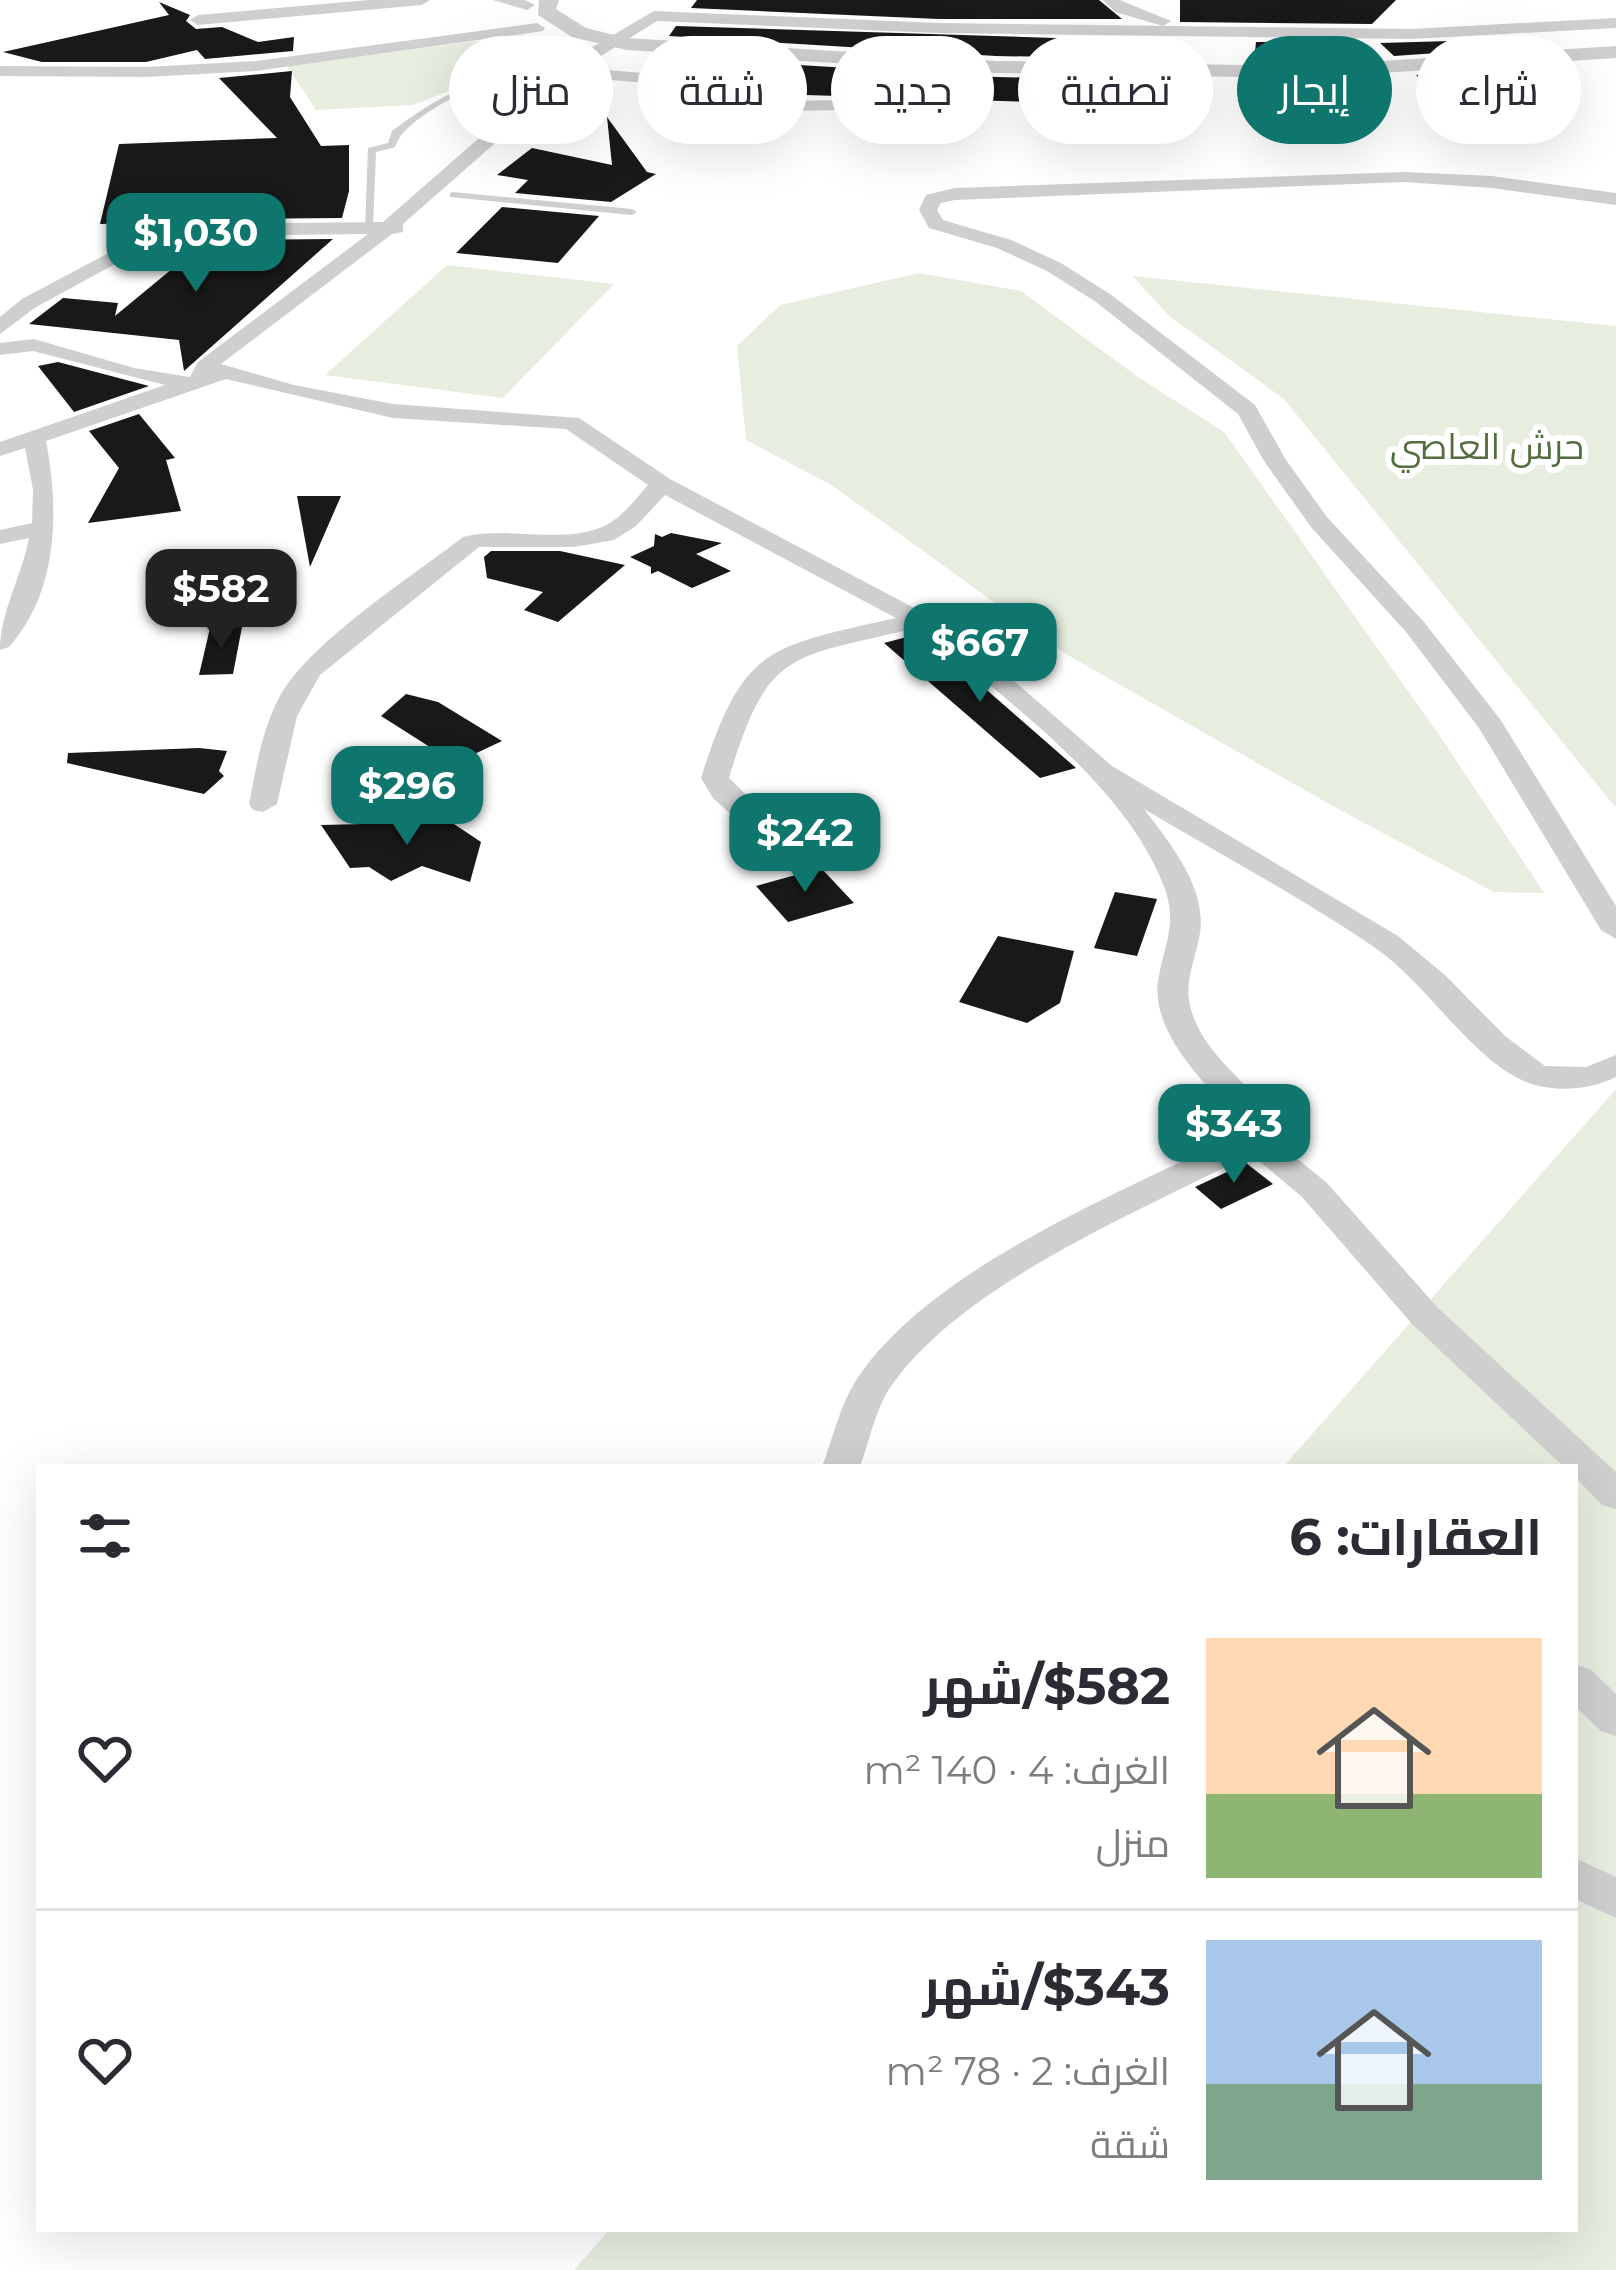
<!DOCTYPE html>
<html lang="ar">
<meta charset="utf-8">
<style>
:root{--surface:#fff;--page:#f7f7f7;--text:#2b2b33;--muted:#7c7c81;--line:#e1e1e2;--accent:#0f766e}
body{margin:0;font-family:Montserrat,Cairo,sans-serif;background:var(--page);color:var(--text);direction:rtl;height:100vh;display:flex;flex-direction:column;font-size:45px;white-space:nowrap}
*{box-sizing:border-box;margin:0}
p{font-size:39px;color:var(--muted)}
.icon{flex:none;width:66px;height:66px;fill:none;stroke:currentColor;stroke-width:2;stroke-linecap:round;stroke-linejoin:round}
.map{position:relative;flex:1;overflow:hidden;direction:ltr}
.sheet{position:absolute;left:36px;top:1464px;width:1542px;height:768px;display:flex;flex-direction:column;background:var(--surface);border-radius:0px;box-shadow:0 12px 48px #0002;direction:rtl}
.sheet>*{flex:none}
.guide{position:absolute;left:36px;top:36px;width:1545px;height:108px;direction:rtl;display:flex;gap:24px}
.price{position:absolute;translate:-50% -102px;padding:0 27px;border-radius:24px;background:var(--accent);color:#fff;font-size:39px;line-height:78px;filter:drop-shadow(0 3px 6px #0008)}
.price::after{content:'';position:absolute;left:50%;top:72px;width:36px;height:27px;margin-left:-18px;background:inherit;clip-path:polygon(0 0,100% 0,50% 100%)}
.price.active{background:#222;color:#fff}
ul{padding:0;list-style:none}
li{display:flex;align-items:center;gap:36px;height:300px;padding:0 36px}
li+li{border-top:3px solid var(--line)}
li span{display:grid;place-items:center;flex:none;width:336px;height:240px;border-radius:0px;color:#555}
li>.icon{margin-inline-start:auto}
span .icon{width:144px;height:144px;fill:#fffc;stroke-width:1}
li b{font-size:51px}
h2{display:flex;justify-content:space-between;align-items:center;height:144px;padding:0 36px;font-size:51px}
.chip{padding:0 42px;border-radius:54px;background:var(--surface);box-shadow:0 12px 48px #0002;font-size:42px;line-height:108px}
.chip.active{background:var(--accent);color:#fff}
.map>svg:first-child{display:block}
.green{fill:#e7eee0}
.building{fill:#191919}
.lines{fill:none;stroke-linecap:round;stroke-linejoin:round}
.service{fill:#cfcfcf;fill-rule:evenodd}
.minor{fill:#cfcfcf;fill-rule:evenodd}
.tertiary{fill:#cfcfcf;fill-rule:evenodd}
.labels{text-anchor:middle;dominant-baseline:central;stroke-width:12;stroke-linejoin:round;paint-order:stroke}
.far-park-label{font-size:36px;fill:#526e3f;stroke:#fff}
</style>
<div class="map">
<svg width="1616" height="2270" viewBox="0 0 1616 2270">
<rect width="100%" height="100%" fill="#fff"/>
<g class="green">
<polygon points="522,35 576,51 543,71 480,79 413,105 316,110 287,66"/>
<polygon points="447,265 614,284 503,398 325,375"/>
<polygon points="919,273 1021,291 1138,377 1224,432 1444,742 1544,893 1494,892 1338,809 1066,654 833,486 746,440 737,346 780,305"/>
<polygon points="1133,276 1616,326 1616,808 1284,399 1169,316"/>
<polygon points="1616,1089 1616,2270 574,2270 610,2229 1575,2229 1575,1467 1283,1467"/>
</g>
<g class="building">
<polygon points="697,0 1099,0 1122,19 939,19 691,8"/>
<polygon points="1180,0 1396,0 1372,24 1180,22"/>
<polygon points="159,2 190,15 186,21 196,29 222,27 258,42 294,37 293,51 205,59 197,50 146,62 42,62 3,52 169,15"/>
<polygon points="676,26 1118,40 1116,55 1166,59 996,56 669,36"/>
<polygon points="1486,40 1495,49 1394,56 1380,43"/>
<polygon points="1256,42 1317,42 1309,61 1303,62 1254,61"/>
<polygon points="653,56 996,77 1167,80 1167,88 1159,88 1162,106 773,94 781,73 646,64"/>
<polygon points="1514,69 1527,82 1431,88 1416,75"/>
<polygon points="292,71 290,97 321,146 349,145 349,191 342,218 233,219 254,201 139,206 135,223 100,224 119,144 277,138 219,78"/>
<polygon points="607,117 647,172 656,174 611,202 515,193 528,180 497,175 532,148 612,165"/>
<polygon points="502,207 599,216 558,263 456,253"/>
<polygon points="333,239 184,371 179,340 29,324 63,298 118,303 115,316 207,240"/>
<polygon points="58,362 149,386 74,412 38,366"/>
<polygon points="139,414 175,458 166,460 181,511 88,523 119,468 89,431"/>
<polygon points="297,496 341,496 310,567"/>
<polygon points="671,533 722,543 696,554 731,571 692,588 658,571 651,574 651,567 630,557 654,546 655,534 662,537"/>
<polygon points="491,551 560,551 625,565 558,622 524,610 543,592 487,578 484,557"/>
<polygon points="242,627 233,674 199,675 210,628"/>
<polygon points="918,634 933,643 1076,768 1040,778 884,643"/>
<polygon points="406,694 438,702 502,741 466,758 433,749 381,716"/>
<polygon points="199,748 227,751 219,771 224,776 204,794 67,763 68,753"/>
<polygon points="451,822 481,842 470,882 422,866 391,881 369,867 350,868 321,825"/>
<polygon points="821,868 854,903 788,922 756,886"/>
<polygon points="1115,892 1157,899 1137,956 1094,948"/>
<polygon points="998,936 1074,951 1060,1003 1027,1023 959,1002"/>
<polygon points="1246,1163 1273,1184 1221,1209 1195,1187"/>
</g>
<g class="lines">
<g class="service">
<path d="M571,65L574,69C518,78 476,80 427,113C413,123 401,131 395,147L376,152L373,227L365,229L368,148L388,143L392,131C459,81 490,75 571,65Z"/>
<polygon points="453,192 632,209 637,212 632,215 450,197 450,193"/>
</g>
<g class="minor">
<polygon points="369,0 430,0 422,5 198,25 190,20 198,15"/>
<polygon points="493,0 525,0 535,5 527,10"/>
<polygon points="1103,0 1120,0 1171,21 1163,26 1115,12"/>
<path d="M654,11L939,23L1411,29L1616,18V28L1411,39L939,33L657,21L577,71L403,224V232L392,234L221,364L294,385L393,404L579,418L670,479L954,629L1112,766L1398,936L1445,975L1505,1036L1545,1066L1586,1067L1616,1055V1077C1590,1090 1554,1093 1526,1082C1471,1059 1426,982 1374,947C1301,897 1221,855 1144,809C1170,843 1207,888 1200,933C1196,958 1184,981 1190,1006C1202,1054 1246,1079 1272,1117L1269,1136L1326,1182L1438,1308L1616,1472V1509L1602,1505L1575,1477V1467H1564L1413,1325L1302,1197L1251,1154C1139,1212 960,1284 889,1389C875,1411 869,1442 860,1467H822C832,1440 840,1406 855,1382C927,1269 1119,1194 1236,1135L1239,1119C1206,1086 1151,1033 1158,981C1163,949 1177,926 1166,892C1129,788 1017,711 936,639L915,628C792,659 768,646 729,778L807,854L811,860L807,866H787L713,798L701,778C743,645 768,647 896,618L665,495L636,526L614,540L574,547H479L320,675L297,716L277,804L263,812L253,810L249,804C256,768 262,729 280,696C310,642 411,577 463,537C506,526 555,543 597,529C619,522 634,501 648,485L566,429L393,418L226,379L46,441C59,510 59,591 9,647L0,650C0,613 22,575 29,538L0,544V530L32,523L33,490L25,448L0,456V442L165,385L33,351L0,355V343L34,339L134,368L190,377L198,362L368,234L167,236L36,307L0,334V317L22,299L163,224L383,222L565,63Z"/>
<polygon points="537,23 545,28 543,31 256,71 146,77 0,76 0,66 146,67 256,61"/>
<polygon points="594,69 692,77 779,101 848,100 857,105 848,110 778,111 691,87 588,78 586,74"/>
<polygon points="1404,172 1492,176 1616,193 1616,205 1492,188 1404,182 955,200 941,203 937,210 943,220 1011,240 1061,263 1110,294 1255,405 1286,460 1327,517 1424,622 1500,719 1616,906 1616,939 1601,930 1479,728 1406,632 1311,527 1264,461 1238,414 1096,302 1047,271 997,248 929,228 919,210 926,195 955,188"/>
<polygon points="1575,1665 1590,1669 1616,1694 1616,1736 1601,1731 1575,1706"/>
<polygon points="1575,1858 1616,1877 1616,1918 1575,1899"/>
</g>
<polygon class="tertiary" points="539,0 559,0 556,9 586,28 627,38 996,61 1303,66 1616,46 1616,58 1303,78 996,73 627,50 572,37 538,15"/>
</g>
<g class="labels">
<g class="far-park-label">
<text x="1487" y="446">حرش العاصي</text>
</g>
</g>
</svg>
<b class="price" style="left:196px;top:295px">$1,030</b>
<b class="price active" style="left:221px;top:651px">$582</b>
<b class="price" style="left:980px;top:705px">$667</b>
<b class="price" style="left:407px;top:848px">$296</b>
<b class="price" style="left:805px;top:895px">$242</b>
<b class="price" style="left:1234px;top:1186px">$343</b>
<div class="guide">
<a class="chip">شراء</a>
<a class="chip active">إيجار</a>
<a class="chip">تصفية</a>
<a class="chip">جديد</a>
<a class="chip">شقة</a>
<a class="chip">منزل</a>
</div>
<section class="sheet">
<h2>العقارات: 6<svg class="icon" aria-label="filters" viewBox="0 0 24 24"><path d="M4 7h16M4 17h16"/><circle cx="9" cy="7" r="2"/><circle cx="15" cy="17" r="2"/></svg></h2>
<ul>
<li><span style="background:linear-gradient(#ffd9b3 65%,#8fb573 0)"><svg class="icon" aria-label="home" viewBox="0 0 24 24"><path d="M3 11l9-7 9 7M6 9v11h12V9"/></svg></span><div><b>$582/شهر</b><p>الغرف: 4 · 140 m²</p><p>منزل</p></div><svg class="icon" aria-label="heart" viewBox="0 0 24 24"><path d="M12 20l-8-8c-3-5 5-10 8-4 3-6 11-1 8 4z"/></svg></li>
<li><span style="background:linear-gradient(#a9c7e8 60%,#7fa58c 0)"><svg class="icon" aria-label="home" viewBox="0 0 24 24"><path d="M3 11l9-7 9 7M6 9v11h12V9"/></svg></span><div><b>$343/شهر</b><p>الغرف: 2 · 78 m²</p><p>شقة</p></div><svg class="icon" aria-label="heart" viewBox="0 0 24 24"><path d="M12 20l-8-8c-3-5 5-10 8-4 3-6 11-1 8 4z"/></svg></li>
</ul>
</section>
</div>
